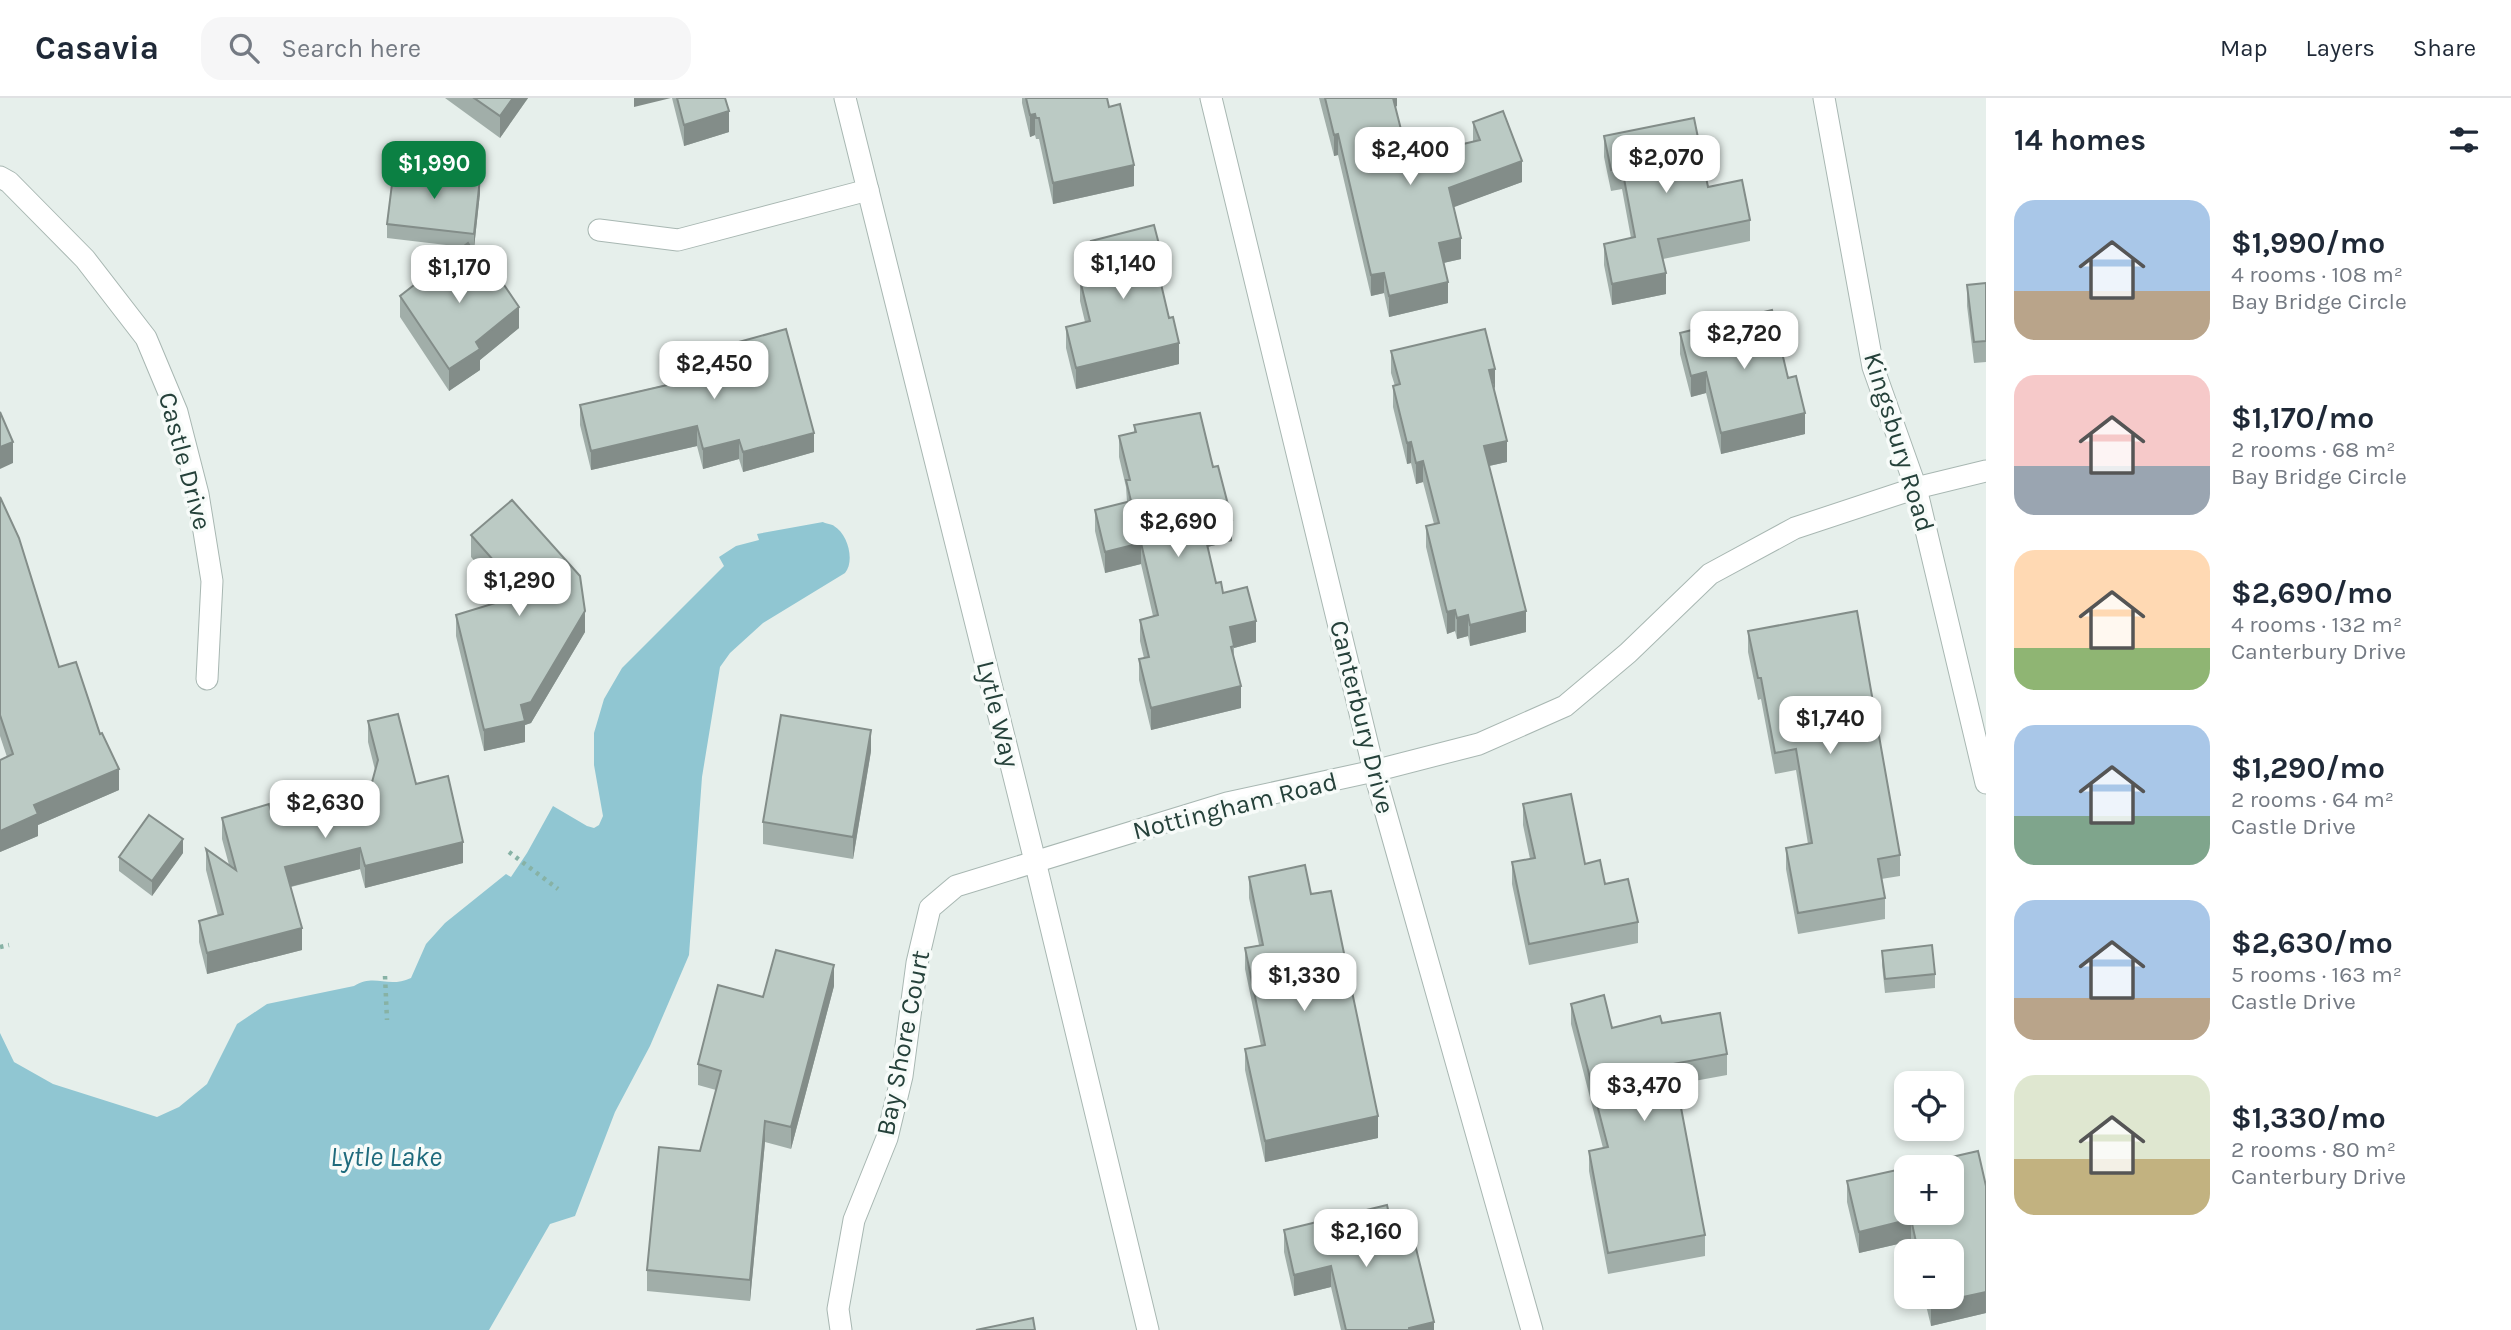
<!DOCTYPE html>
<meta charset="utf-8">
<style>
:root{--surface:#fff;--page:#f6f6f7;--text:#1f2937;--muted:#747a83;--line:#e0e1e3;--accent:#0b8043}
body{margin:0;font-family:Karla,sans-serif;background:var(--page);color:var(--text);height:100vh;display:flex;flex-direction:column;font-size:26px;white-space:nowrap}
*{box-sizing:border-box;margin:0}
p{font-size:23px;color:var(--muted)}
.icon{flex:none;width:38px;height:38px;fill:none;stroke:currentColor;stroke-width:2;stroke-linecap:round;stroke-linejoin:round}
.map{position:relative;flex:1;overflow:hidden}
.drawer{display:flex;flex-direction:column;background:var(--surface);width:525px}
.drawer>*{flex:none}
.controls{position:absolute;left:1894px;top:973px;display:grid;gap:14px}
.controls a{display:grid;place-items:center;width:70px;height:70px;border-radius:14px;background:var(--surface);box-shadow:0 4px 10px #0003;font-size:35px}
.price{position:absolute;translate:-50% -60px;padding:0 16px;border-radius:14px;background:#fff;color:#222;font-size:23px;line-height:46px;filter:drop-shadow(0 2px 4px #0008)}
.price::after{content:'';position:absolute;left:50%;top:42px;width:21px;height:16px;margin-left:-10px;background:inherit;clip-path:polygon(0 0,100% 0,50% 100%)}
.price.selected{background:var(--accent);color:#fff}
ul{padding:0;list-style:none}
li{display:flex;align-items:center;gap:21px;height:175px;padding:0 28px}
li span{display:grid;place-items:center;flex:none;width:196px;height:140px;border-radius:21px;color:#555}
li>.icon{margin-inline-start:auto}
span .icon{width:84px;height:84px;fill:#fffc;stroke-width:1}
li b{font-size:30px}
h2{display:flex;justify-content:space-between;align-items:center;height:84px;padding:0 28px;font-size:30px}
header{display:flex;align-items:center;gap:42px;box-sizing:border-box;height:98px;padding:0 35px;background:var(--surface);border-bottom:2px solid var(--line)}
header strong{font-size:33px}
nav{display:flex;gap:38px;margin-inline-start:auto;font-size:24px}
.search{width:490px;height:63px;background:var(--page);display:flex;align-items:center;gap:18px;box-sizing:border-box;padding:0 24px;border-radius:21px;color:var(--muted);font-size:26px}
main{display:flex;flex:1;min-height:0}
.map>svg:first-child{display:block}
.water{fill:#90c6d2}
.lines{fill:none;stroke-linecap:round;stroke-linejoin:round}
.minor-casing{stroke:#a8b7b2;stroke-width:23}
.path{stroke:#87b2a5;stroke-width:4.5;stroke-dasharray:3.5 5;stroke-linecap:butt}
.minor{stroke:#fff;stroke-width:21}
.wall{fill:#a1aea9}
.shaded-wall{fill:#838d89}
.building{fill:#bbcac4;stroke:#838d89;stroke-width:2}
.labels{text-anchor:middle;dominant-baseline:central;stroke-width:7;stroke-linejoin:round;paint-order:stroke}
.street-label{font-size:26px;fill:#25413a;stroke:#f7fbf9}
.water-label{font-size:28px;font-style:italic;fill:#1f6b7d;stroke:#f7fbf9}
</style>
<header>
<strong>Casavia</strong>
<div class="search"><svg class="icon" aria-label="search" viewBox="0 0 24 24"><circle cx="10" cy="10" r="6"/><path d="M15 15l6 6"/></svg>Search here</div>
<nav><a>Map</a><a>Layers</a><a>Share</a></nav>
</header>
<main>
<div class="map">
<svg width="1986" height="1232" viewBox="0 0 1986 1232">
<rect width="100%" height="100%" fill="#e6efeb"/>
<path class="water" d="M823,424C824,425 834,427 834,428C848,436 855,463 845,475L763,525L730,555L720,569L702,679L689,857L650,948L615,1014L575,1118L550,1126L489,1232H0V935L14,964L53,986L157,1019L179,1009L207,986L237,926L267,906L354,888C376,875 387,891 411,880L426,846L445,825L506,776L511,779L527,755L553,708L587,728L594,730L599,727L603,718L594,667V635L604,601L622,570L724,468L719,459L736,448L759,442L757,436Z"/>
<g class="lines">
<g class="minor-casing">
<g id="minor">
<polyline points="845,0 1035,763 1148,1232"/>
<polyline points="1211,0 1374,673 1532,1232"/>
<polyline points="1824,0 1873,269 1916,390 1986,685"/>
<polyline points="0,79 9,84 85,161 146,240 177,314 198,396 212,483 207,581"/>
<polyline points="599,132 678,142 868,92"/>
<polyline points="841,1232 838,1211 854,1122 887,1040 902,978 917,865 930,810 956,788 1227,705 1374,673 1479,646 1565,608 1628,555 1710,476 1795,430 1916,390 1986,373"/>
</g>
</g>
<g class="path">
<polyline points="509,754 558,791"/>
<polyline points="0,849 9,847"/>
<polyline points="385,878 387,922"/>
</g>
<use href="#minor" class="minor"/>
</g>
<g class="wall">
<polygon points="445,0 528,0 500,40"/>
<polygon points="672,0 725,0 729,34 684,48"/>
<polygon points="1022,0 1107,0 1134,88 1053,106 1039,41 1036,41 1035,37 1030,39 1022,5"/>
<polygon points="1319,0 1397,0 1397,8 1395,9 1408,59 1473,44 1473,24 1522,84 1453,109 1461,161 1443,165 1448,205 1389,219 1384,195 1371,198 1338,57 1334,58"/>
<polygon points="1604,38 1708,89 1750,122 1750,143 1663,161 1666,196 1612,207 1604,167 1604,146 1631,140 1622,91 1611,93 1604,59"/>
<polygon points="480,95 474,150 471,150 519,230 480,262 480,272 449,293 400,219 400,198 463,149 387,140 387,126"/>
<polygon points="1091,143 1161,175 1158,176 1179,266 1076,291 1066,250 1066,229 1085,224 1080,203 1080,182 1094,179 1091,164"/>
<polygon points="1986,185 1986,264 1974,265 1967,208 1967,187"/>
<polygon points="1680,235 1805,336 1721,356 1706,295 1691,299 1680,256"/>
<polygon points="717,250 814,354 743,374 739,361 703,371 697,348 591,372 580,327 580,307 681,283 681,269 717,260"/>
<polygon points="1391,253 1494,292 1507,364 1489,368 1526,534 1470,548 1468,538 1457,541 1455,533 1447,536 1426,449 1426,428 1434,426 1423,384 1416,386 1411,365 1407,366 1393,309 1393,288 1395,288 1391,275"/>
<polygon points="1134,327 1232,443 1207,449 1216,485 1223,495 1256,544 1234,550 1234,562 1241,610 1151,632 1139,582 1139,561 1144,560 1140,543 1140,522 1153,518 1141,466 1105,475 1095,433 1095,412 1127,404 1126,389 1119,359 1119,338 1134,334"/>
<polygon points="0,399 59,569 119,692 38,727 38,738 0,754 0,662 7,659 0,638"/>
<polygon points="471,437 585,534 531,625 525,627 525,644 484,653 456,538 456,517 503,503 499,497 499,490 471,459"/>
<polygon points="1748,533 1900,757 1900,778 1881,781 1885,800 1885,821 1798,836 1786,771 1786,750 1808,746 1796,672 1775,676 1761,601 1758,602 1748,554"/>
<polygon points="368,623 416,686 463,765 365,790 360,771 291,789 302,852 207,876 199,844 199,823 218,818 206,772 206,751 229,767 222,741 222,720 271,713 371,688 375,672 368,644"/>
<polygon points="871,653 853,761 763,746 763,724"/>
<polygon points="1523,706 1605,786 1638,824 1638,845 1529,867 1512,786 1512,764 1530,761 1523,727"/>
<polygon points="183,755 152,798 119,773 119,759"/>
<polygon points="1249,779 1311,796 1378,1040 1265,1064 1245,972 1245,951 1261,948 1245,871 1245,850 1259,847 1249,800"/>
<polygon points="1882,853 1935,876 1935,890 1885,895 1882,867"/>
<polygon points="834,888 791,1051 765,1044 750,1203 647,1193 647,1172 700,1053 716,992 698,987 698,966 763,899"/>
<polygon points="1571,906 1612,930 1662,925 1727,956 1727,977 1678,986 1681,1011 1705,1137 1705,1158 1608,1176 1589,1073 1589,1053 1603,1050 1571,926"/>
<polygon points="1847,1083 1986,1088 1986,1215 1931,1228 1924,1199 1951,1199 1951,1153 1914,1153 1911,1143 1859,1155 1847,1104"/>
<polygon points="1284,1132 1394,1138 1434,1232 1341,1232 1331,1189 1294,1198 1284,1154"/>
</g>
<g class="shaded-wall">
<polygon points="513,0 528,0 500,40 500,18"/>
<polygon points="634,0 671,0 634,9"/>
<polygon points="1390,0 1397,0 1397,8 1390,10"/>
<polygon points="729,13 729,34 684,48 684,27"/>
<polygon points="1035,16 1035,37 1030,39 1030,17"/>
<polygon points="1338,36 1338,57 1334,58 1334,37"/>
<polygon points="1522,63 1522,84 1449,111 1449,90"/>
<polygon points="1134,67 1134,88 1053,106 1053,85"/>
<polygon points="480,80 480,95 474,150 474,136"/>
<polygon points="1461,140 1461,161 1439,166 1439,145"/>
<polygon points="1161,154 1161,175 1154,177 1154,156"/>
<polygon points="1384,175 1384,195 1371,198 1371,177"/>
<polygon points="1666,175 1666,196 1612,207 1612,186"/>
<polygon points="1448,184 1448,205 1389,219 1389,198"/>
<polygon points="519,209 519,230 480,262 480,272 449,293 449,271 476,244"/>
<polygon points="1179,245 1179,266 1076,291 1076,270"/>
<polygon points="1495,271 1495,292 1489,272"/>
<polygon points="1706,274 1706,295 1691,299 1691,278"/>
<polygon points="1805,315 1805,336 1721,356 1721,335"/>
<polygon points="697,328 697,348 591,372 591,353"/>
<polygon points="814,335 814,354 743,374 743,354"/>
<polygon points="739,342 739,361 703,371 703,351"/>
<polygon points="1507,343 1507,364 1484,369 1484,348"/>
<polygon points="13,344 13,365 0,371 0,349"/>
<polygon points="1411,344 1411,365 1407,366 1407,345"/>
<polygon points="1423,363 1423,384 1416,386 1416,365"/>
<polygon points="1232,422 1232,443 1203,450 1203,429"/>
<polygon points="1141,445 1141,466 1105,475 1105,454"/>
<polygon points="1455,512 1455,533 1447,536 1447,514"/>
<polygon points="585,513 585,534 531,625 525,627 525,644 484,653 484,632 521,607"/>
<polygon points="1526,513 1526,534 1470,548 1470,527"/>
<polygon points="1468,517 1468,538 1457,541 1457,520"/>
<polygon points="1256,523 1256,544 1234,550 1230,529"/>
<polygon points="1241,588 1241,610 1151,632 1151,610"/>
<polygon points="871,632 871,653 853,761 853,739"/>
<polygon points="119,671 119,692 38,727 38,738 0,754 0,733 34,707"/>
<polygon points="183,741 183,755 152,798 152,783"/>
<polygon points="463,744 463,765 365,790 365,768"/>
<polygon points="360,750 360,771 285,790 285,769"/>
<polygon points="302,830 302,852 207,876 207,855"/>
<polygon points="834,867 834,888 791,1051 791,1029"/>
<polygon points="1378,1018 1378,1040 1265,1064 1265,1043"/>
<polygon points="765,1023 765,1044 750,1203 750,1182"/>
<polygon points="1911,1121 1911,1143 1859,1155 1859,1134"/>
<polygon points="1331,1168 1331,1189 1294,1198 1294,1177"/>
<polygon points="1986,1194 1986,1215 1931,1228 1931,1206"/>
<polygon points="1434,1224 1434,1232 1409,1232 1409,1230"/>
</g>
<g class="building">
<polygon points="474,0 513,0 500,18"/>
<polygon points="677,0 725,0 729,13 684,27"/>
<polygon points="1026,0 1107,0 1109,9 1120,6 1134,67 1053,85 1039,20 1036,20 1035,16 1030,17"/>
<polygon points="1325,0 1393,0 1408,59 1480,42 1473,24 1503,13 1522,63 1449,90 1461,140 1439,145 1448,184 1389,198 1384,175 1371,177 1338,36 1334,37"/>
<polygon points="1694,20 1708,89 1742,82 1750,122 1658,141 1666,175 1612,186 1604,146 1635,139 1622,70 1611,72 1604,38"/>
<polygon points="394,70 480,80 474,136 387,126"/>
<polygon points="1154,127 1161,154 1154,156 1169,220 1173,219 1179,245 1076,270 1066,229 1090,223 1080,182 1099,178 1091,143"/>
<polygon points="468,145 492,182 498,178 519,209 476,244 480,251 449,271 400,198"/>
<polygon points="1986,185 1986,243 1974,244 1967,187"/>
<polygon points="1772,212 1788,280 1796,278 1805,315 1721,335 1706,274 1691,278 1680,235"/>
<polygon points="786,231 814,335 743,354 739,342 703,351 697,328 591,353 580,307 685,283 681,269 719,259 717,250"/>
<polygon points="1485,231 1495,271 1489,272 1507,343 1484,348 1526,513 1470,527 1468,517 1457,520 1455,512 1447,514 1426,428 1439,425 1423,363 1416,365 1411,344 1407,345 1393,288 1400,286 1391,253"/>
<polygon points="0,314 13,344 0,349"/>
<polygon points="1200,315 1213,369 1218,368 1232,422 1203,429 1216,485 1221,484 1223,495 1247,489 1256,523 1230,529 1234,548 1231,549 1241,588 1151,610 1139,561 1149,559 1140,522 1158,517 1141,445 1105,454 1095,412 1131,403 1126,382 1130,382 1119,338 1136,334 1134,327"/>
<polygon points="0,399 19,440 59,569 76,564 100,636 102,635 119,671 34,707 38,716 0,733 0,662 13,656 0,617"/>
<polygon points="512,402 580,478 585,513 531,604 521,607 525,623 484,632 456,517 518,498 499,476 503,473 471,437"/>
<polygon points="1857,513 1900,757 1878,761 1885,800 1798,815 1786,750 1812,745 1796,651 1775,655 1761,580 1758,580 1748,533"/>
<polygon points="398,616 416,686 448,678 463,744 365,768 360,750 285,769 302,830 207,855 199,823 223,816 206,751 236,772 222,720 269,706 271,713 371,688 378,662 368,623"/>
<polygon points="781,617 871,632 853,739 763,724"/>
<polygon points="1571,696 1585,766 1600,762 1605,786 1628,781 1638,824 1529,846 1512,764 1535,760 1523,706"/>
<polygon points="149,717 183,741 152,783 119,759"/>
<polygon points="1305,767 1311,796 1331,793 1378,1018 1265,1043 1245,951 1265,947 1245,850 1263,847 1249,779"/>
<polygon points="1932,847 1935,876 1885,881 1882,853"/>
<polygon points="776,852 834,867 791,1029 765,1023 750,1182 647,1172 659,1049 700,1053 721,973 698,966 718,887 763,899"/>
<polygon points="1604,897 1612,930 1660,918 1662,925 1720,915 1727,956 1673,966 1681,999 1679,999 1705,1137 1608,1155 1589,1053 1608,1049 1571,906"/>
<polygon points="1978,1053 1986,1088 1986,1194 1931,1206 1929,1199 1951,1199 1951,1153 1918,1153 1911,1121 1859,1134 1847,1083 1906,1070 1906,1115 1951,1115 1951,1069 1908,1069"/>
<polygon points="1387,1107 1394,1138 1412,1134 1434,1224 1409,1230 1409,1232 1346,1232 1331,1168 1294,1177 1284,1132"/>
<polygon points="1033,1220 1035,1232 976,1232"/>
</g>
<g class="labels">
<g class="street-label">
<text transform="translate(1899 344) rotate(73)">Kingsbury Road</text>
<text transform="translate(185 363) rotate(75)">Castle Drive</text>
<text transform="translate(998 616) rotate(76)">Lytle Way</text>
<text transform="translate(1362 619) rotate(76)">Canterbury Drive</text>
<text transform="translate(1235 708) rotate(-14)">Nottingham Road</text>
<text transform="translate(903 945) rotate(-79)">Bay Shore Court</text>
</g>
<g class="water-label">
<text x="386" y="1058">Lytle Lake</text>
</g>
</g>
</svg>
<div class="controls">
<a><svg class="icon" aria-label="locate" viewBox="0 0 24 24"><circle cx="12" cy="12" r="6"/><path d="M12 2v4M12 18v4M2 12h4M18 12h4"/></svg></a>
<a>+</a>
<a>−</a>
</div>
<b class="price" style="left:1410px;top:89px">$2,400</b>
<b class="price" style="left:1666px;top:97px">$2,070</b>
<b class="price selected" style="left:434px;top:103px">$1,990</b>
<b class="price" style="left:1123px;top:203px">$1,140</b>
<b class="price" style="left:459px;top:207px">$1,170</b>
<b class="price" style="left:1744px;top:273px">$2,720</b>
<b class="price" style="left:714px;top:303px">$2,450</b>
<b class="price" style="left:1178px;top:461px">$2,690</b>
<b class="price" style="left:519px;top:520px">$1,290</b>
<b class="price" style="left:1830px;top:658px">$1,740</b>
<b class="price" style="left:325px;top:742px">$2,630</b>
<b class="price" style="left:1304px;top:915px">$1,330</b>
<b class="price" style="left:1644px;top:1025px">$3,470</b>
<b class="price" style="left:1366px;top:1171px">$2,160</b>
</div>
<section class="drawer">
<h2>14 homes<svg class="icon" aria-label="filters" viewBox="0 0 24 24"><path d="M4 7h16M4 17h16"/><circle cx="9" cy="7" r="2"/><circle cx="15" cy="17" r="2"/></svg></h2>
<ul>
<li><span style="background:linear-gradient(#a9c7e8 65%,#b9a48a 0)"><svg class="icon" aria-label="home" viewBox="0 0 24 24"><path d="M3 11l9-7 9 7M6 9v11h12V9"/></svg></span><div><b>$1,990/mo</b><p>4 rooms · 108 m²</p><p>Bay Bridge Circle</p></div></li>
<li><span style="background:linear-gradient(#f6c9c9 65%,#9aa5b1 0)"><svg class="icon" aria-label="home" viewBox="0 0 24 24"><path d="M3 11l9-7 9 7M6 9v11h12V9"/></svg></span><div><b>$1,170/mo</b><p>2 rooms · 68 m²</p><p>Bay Bridge Circle</p></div></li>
<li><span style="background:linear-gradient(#ffd9b3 70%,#8fb573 0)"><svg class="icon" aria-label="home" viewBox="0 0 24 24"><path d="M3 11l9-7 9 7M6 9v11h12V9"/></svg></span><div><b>$2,690/mo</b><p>4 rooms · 132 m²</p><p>Canterbury Drive</p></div></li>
<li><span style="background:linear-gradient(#a9c7e8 65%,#7fa58c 0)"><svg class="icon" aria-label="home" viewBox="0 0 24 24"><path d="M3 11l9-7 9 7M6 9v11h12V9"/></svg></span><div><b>$1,290/mo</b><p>2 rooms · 64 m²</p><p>Castle Drive</p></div></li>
<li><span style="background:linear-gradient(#a9c7e8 70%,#b9a48a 0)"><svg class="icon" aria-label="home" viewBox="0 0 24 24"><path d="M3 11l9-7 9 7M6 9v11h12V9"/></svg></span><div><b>$2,630/mo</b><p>5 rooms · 163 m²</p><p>Castle Drive</p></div></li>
<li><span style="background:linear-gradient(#dfe7d0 60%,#c2b280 0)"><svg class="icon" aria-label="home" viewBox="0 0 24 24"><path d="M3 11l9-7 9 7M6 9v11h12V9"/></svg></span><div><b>$1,330/mo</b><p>2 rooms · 80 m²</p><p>Canterbury Drive</p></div></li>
</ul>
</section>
</main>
